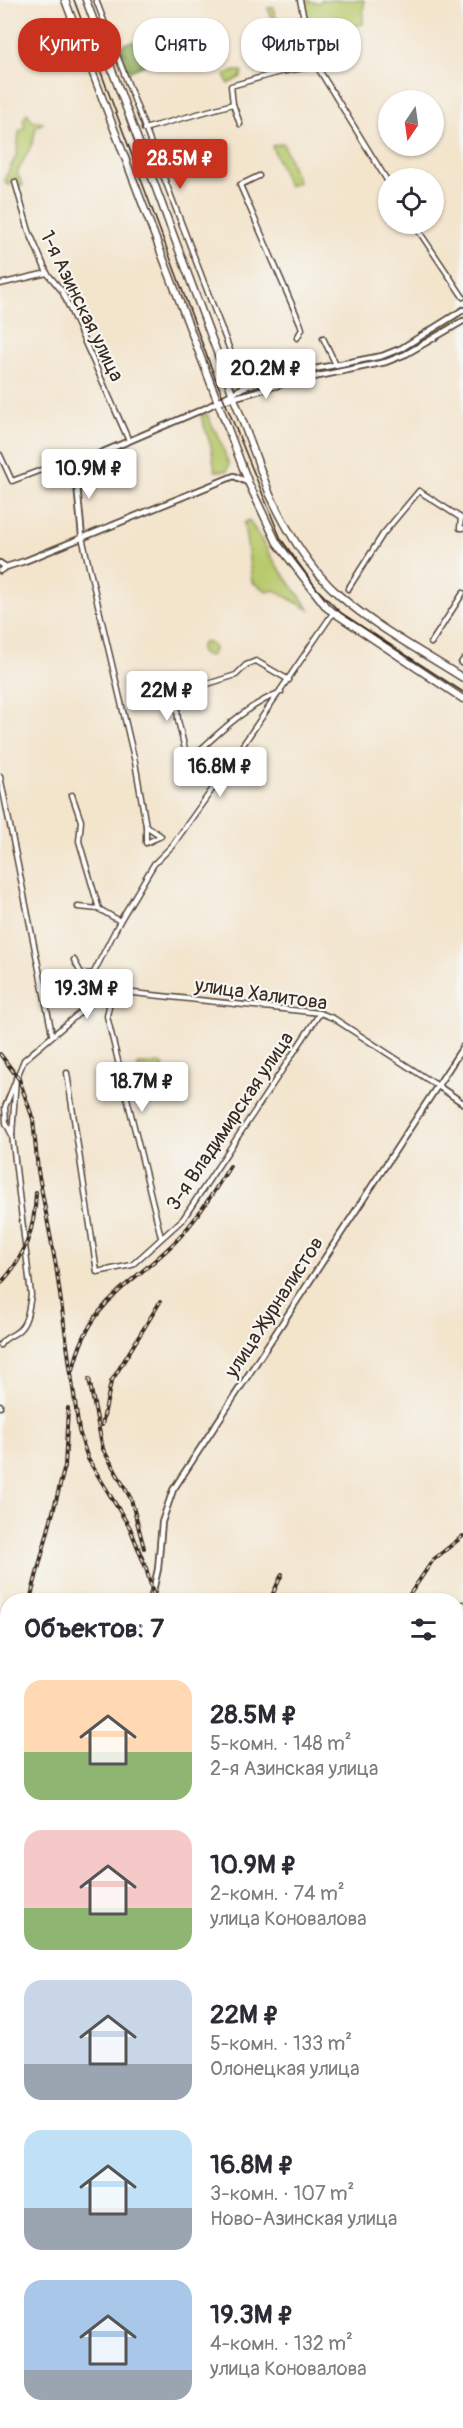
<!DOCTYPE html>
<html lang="ru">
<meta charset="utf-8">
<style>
:root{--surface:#fff;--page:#f7f7f7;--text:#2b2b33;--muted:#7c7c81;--accent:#c8321e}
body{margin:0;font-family:Pangolin,sans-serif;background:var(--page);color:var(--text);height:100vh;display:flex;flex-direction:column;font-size:22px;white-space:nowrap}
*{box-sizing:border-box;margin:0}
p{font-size:20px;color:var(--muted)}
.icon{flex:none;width:33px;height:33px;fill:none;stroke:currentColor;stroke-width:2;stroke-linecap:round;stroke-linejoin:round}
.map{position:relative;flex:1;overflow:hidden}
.sheet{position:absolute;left:0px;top:1593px;width:464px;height:836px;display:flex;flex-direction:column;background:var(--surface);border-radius:24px 24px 0 0;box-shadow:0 2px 4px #0004}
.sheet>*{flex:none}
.hud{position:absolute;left:18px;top:18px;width:428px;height:54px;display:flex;gap:12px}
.needle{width:39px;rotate:193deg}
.fabs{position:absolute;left:378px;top:90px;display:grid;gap:12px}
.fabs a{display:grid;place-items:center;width:66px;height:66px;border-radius:50%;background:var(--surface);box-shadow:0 2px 4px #0004;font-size:30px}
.price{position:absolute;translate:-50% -51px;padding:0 14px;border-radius:6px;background:#fff;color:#222;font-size:20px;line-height:39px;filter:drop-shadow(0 2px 3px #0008)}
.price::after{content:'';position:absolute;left:50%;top:36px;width:18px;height:14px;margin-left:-9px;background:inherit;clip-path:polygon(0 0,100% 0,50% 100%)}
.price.active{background:var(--accent);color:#fff}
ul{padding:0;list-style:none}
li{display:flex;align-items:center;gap:18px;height:150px;padding:0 24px}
li span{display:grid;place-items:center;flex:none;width:168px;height:120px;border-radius:18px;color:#555}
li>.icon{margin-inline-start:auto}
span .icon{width:72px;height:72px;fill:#fffc;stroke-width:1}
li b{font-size:26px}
h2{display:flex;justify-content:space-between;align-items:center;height:72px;padding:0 24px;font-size:26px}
.tag{padding:0 21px;border-radius:24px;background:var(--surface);box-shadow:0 2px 4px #0004;font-size:21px;line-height:54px}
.tag.active{background:var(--accent);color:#fff}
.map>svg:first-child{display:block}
.green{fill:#b8c96c;stroke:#7a7a45;stroke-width:1.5}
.forest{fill:url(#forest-firs);stroke:#666c3f;stroke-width:1.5}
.wetland{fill:url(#wetland-marsh);stroke:#7a7a45;stroke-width:1.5}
.water{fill:url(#water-rules);stroke:#507380;stroke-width:1.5}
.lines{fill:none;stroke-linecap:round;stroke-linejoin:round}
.river{stroke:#65bce2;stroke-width:8}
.minor-casing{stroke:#574638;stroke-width:7}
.tertiary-casing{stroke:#574638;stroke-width:8}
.primary-casing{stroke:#574638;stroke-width:9}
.minor{stroke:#fff;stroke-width:4}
.tertiary{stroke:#fff;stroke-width:4.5}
.primary{stroke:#fff;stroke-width:6}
.tram{stroke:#3b2a1e;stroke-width:1.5}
.rail-casing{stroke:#3b2a1e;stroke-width:4}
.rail{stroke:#f6f6f2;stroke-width:1.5;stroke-dasharray:4.5;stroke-linecap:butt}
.labels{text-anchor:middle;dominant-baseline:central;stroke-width:4.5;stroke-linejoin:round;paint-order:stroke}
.street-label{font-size:20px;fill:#3b2a1e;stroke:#f6f6f2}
</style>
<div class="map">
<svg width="463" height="2428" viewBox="0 0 463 2428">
<defs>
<pattern id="forest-firs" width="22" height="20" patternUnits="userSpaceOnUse" patternTransform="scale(1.5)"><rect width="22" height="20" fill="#92ad60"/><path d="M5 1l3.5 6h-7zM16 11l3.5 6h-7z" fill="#788d4f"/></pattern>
<pattern id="wetland-marsh" width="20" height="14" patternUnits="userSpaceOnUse" patternTransform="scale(1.5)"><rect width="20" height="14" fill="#b8c96c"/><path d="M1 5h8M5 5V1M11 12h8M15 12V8" fill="none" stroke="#97a358"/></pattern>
<pattern id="water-rules" width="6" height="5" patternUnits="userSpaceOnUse" patternTransform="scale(1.5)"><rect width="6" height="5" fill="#65bce2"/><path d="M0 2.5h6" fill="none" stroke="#5499b7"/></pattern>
</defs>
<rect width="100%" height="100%" fill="#f6f6f2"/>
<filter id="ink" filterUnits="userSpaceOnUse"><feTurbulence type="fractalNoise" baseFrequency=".0167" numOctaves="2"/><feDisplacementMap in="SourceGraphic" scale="12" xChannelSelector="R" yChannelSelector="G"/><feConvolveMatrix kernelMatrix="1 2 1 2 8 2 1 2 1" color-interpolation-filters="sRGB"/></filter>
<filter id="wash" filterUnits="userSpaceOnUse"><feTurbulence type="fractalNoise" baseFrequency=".008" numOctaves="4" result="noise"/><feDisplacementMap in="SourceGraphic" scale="24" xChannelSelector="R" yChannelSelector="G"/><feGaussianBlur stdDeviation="1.35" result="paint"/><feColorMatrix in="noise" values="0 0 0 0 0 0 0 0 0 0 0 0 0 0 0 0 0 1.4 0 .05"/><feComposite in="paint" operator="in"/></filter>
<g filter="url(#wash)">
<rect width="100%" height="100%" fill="#f3e4cc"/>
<g class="green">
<polygon points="303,0 319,3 321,0 364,0 363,24 346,27 337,17 333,35 310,27"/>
<polygon points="274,7 276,19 282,19 282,31 275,31 268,8"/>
<polygon points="235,71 242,71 241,77 228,84 225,75"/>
<polygon points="27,113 33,121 43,123 36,127 33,142 17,173 23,185 19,187 13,178 10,185 6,184 5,178 17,154 19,132 25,127 23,120"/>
<polygon points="283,143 298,182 288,186 272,146"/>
<polygon points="463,313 463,318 412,349 410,345"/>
<polygon points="207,414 215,432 217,432 229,465 227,471 215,471 211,446 201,416"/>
<polygon points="249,520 277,566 310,610 274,590 268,592 252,582 244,523"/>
<circle cx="207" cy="649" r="7"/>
<rect x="138" y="1064" width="25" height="15"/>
</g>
<g class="forest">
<polygon points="133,41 136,48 140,49 145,65 128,72 117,47"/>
<polygon points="463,1634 463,1692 456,1702 456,1643"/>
<polygon points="463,1732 463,1771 456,1778 456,1739"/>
<polygon points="463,1805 463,1853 456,1849 456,1811"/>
<polygon points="3,2294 7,2294 7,2330 0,2322 0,2297"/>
<polygon points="7,2404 8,2421 40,2421 39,2428 6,2428 5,2410"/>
</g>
<polygon class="wetland" points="0,2194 8,2195 7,2252 0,2261"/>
<polygon class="water" points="456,2249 463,2258 463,2376 456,2375"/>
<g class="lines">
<g class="river">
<polyline points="0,2296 8,2306"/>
<polyline points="33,2428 35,2421"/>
</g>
</g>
</g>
<g filter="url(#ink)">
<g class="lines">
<g class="minor-casing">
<g id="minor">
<polyline points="96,0 244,387"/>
<polyline points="300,0 313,60 388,182"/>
<polyline points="240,124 233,104 231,86 280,72 316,66"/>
<polyline points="144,129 233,104"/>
<polyline points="259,176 240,185 300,323 302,329 297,338"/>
<polyline points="15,182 29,231 47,273 62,291 129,441"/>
<polyline points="414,224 463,297"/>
<polyline points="0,284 47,273"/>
<polyline points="323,338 336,365"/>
<polyline points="0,455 12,481 49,467 75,464"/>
<polyline points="82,537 135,762 146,826"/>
<polyline points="0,571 6,567"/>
<polyline points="348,589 383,534 419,491 461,518 460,528 463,528"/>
<polyline points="431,643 463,593"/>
<polyline points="461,663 463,660"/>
<path d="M281,692C244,707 219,733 190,759L187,758L178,720L176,694L236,675L246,665L256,661L289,680"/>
<polyline points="0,776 52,1034"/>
<polyline points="72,795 81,821 79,841 99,909 120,921"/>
<polygon points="146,826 161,836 146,843"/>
<polyline points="78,907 99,909"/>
<polyline points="74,960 81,973 93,974"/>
<polyline points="112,992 107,1016 161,1237"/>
<polyline points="103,993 93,974 120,921 154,864 172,846 221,777 333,613"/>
<polyline points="103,993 124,992 320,1013 333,1018 438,1086"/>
<polyline points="67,1073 97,1272 132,1265 183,1219 320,1013"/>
<polyline points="12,1135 6,1123 5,1107 24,1060 103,993"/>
<path d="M0,1345C5,1336 14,1336 20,1329C28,1321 29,1306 31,1295L12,1135L16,1078"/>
<polyline points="0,1405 0,1407"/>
<polyline points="113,2421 116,2428"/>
<polyline points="265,2428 284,2423 294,2428"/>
</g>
</g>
<g class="tertiary-casing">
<g id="tertiary">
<polyline points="218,402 290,382 386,362 406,354 463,321"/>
<polyline points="82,537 75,464 206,408 244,387 288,374 382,356 402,348 463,310"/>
<polyline points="0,563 6,567 25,561 234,476 247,482"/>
<polyline points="438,1086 463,1103"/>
<polyline points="151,1600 158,1569 162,1522 173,1490 463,1047"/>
<polyline points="456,1803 463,1797"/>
<polyline points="240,2421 241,2428"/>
</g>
</g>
<g class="primary-casing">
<g id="primary">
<polyline points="65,0 249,484 277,543 327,608 463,699"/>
<path d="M86,0L270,495C288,532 309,569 340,596C374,626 424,653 463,678"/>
<polyline points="456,1613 463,1605"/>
<polyline points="456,1629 463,1621"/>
<polyline points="0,2275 8,2267"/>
<polyline points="0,2285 8,2278"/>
</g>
</g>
<use href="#minor" class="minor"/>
<use href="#tertiary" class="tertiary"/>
<use href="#primary" class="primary"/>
<g class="tram">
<polyline points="74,0 214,375 281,539 317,589 341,613 463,692"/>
<polyline points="456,1623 463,1615"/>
</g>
<g class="rail-casing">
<g id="rail">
<polyline points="0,1054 19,1079 33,1119 38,1171 56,1266 79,1431 88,1459 130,1528 146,1568 155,1600"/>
<path d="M0,1284C25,1258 35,1228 36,1192"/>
<path d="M73,1370C89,1301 128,1288 173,1244C196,1221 213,1193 230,1166"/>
<polyline points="89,1379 103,1449 131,1499 144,1548"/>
<polyline points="102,1425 111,1382 160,1302"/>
<polyline points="30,1600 65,1466 68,1408"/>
<polyline points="270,1600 282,1574"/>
<polyline points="406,1600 433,1560 463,1536"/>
<polyline points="0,1676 8,1661"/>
<polyline points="456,1726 463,1718"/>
<polyline points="0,1965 8,1975"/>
<polyline points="211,2421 212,2428"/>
<polyline points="220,2421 221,2428"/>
</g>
</g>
<use href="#rail" class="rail"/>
</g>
</g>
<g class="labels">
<g class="street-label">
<text transform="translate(82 306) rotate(64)">1-я Азинская улица</text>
<text transform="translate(261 994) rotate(8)">улица Халитова</text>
<text transform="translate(230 1121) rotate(-56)">3-я Владимирская улица</text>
<text transform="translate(274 1307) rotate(-57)">улица Журналистов</text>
</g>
</g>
</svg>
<div class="fabs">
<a><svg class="needle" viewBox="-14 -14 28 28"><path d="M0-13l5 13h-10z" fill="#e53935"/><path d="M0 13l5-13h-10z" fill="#7c7c81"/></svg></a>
<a><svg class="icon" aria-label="locate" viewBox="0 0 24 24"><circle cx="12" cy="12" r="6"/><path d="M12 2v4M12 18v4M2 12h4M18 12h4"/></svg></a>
</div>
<b class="price active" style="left:180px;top:190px">28.5M ₽</b>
<b class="price" style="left:266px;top:400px">20.2M ₽</b>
<b class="price" style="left:89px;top:500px">10.9M ₽</b>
<b class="price" style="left:167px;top:722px">22M ₽</b>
<b class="price" style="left:220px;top:798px">16.8M ₽</b>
<b class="price" style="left:87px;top:1020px">19.3M ₽</b>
<b class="price" style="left:142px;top:1113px">18.7M ₽</b>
<div class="hud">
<a class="tag active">Купить</a>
<a class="tag">Снять</a>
<a class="tag">Фильтры</a>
</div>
<section class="sheet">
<h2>Объектов: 7<svg class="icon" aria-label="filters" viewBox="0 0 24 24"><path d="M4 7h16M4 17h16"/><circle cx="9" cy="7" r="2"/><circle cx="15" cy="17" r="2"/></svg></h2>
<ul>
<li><span style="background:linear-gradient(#ffd9b3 60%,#8fb573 0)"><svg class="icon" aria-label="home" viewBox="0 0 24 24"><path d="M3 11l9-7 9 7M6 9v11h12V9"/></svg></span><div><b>28.5M ₽</b><p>5-комн. · 148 m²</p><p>2-я Азинская улица</p></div></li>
<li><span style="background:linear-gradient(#f6c9c9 65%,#8fb573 0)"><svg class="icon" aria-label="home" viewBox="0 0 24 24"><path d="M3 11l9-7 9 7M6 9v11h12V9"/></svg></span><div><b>10.9M ₽</b><p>2-комн. · 74 m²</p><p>улица Коновалова</p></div></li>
<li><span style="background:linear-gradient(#c9d6e8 70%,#9aa5b1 0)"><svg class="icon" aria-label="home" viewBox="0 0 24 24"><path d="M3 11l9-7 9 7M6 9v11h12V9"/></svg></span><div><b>22M ₽</b><p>5-комн. · 133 m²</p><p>Олонецкая улица</p></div></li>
<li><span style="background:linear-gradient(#bfe0f5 65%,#9aa5b1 0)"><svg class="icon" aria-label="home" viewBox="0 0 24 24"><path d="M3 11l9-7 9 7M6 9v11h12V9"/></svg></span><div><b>16.8M ₽</b><p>3-комн. · 107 m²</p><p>Ново-Азинская улица</p></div></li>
<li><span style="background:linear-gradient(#a9c7e8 75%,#9aa5b1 0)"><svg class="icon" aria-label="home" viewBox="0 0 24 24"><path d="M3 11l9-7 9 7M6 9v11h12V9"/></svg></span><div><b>19.3M ₽</b><p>4-комн. · 132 m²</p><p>улица Коновалова</p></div></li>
</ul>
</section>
</div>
